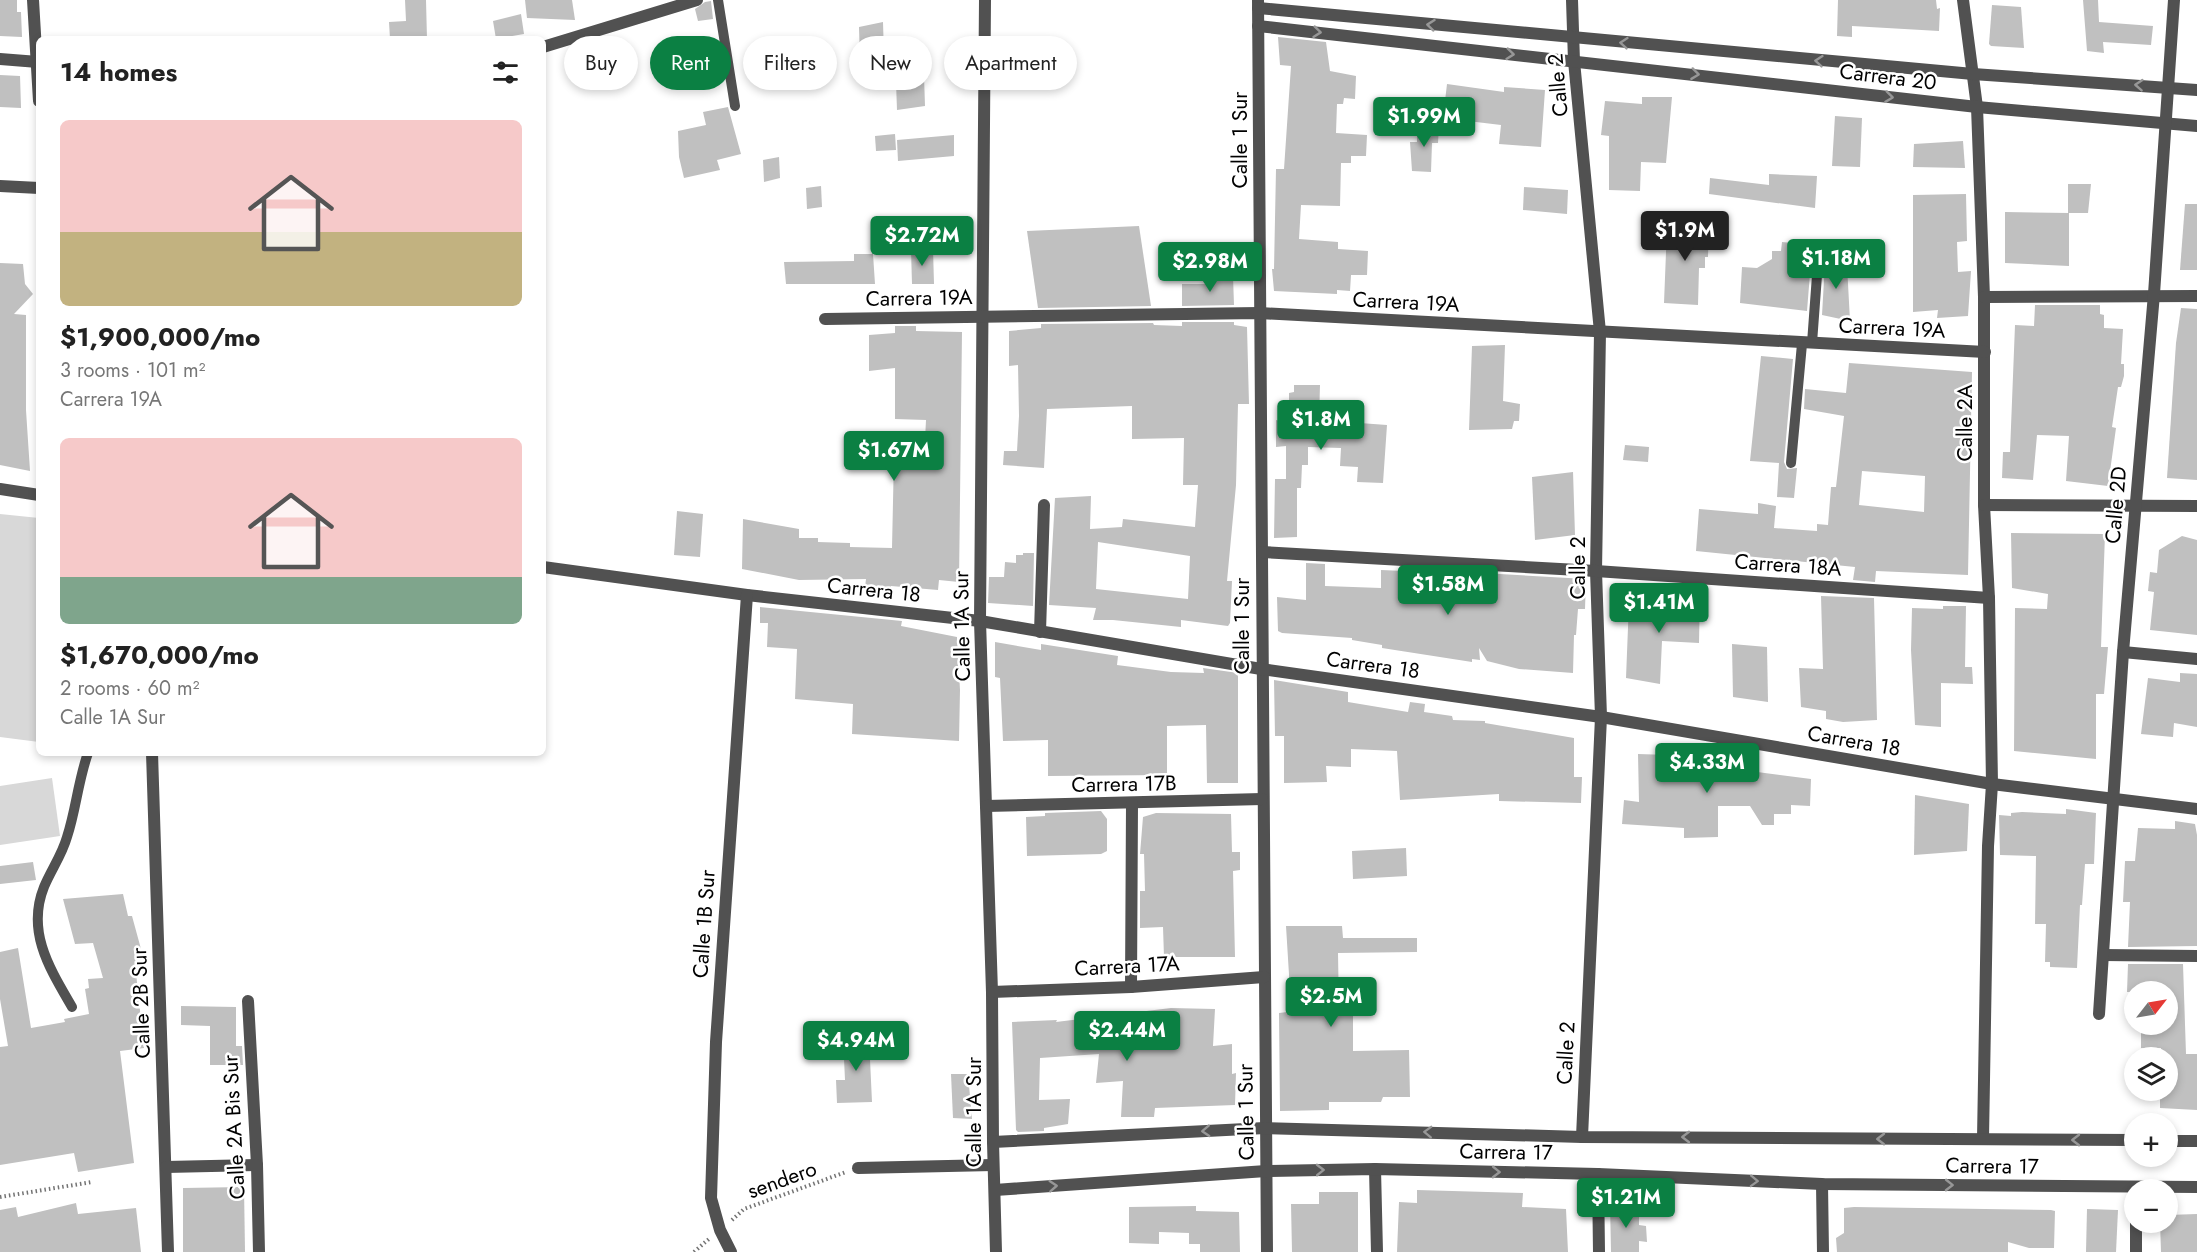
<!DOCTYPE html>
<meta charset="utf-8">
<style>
:root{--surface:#fff;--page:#f6f6f6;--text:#222;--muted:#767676;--accent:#0b8043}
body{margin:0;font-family:Jost,sans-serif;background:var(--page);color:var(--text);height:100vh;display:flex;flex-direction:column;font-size:22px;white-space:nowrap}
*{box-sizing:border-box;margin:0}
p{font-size:20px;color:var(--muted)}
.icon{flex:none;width:33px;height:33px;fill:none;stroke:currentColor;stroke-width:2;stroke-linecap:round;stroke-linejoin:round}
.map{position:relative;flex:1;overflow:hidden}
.panel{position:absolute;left:36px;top:36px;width:510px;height:720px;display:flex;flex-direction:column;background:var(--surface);border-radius:9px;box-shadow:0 3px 9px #0003}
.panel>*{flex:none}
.banner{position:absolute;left:564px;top:36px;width:570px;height:54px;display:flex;gap:12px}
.needle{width:39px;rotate:59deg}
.tools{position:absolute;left:2124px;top:981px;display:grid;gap:12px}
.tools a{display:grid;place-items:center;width:54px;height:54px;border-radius:50%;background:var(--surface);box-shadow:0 3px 9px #0003;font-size:30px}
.price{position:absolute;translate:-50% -51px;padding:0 14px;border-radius:6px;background:var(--accent);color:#fff;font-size:20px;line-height:39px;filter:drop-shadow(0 2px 3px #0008)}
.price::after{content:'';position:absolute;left:50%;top:36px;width:18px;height:14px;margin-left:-9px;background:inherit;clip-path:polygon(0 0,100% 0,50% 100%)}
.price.selected{background:#222;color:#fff}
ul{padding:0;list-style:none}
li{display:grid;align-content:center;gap:12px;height:318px;padding:0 24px}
li span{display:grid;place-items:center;height:186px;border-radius:9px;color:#555}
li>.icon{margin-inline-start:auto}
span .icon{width:108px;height:108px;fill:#fffc;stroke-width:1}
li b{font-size:26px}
h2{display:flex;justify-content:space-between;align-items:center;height:72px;padding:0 24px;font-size:26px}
.pill{padding:0 21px;border-radius:27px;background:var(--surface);box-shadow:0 3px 9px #0003;font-size:21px;line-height:54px}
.pill.selected{background:var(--accent);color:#fff}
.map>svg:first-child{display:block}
.pitch{fill:#d8d8d8}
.building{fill:#c0c0c0;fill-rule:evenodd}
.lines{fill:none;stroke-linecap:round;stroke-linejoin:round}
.path{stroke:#737373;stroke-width:4;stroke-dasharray:1.5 3;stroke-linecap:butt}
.service{stroke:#515151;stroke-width:10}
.minor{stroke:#515151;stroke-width:12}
.tertiary{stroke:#515151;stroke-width:12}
.oneway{stroke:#979797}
.labels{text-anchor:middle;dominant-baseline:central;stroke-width:5;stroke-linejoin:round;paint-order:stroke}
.street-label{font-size:21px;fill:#000;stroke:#fff}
</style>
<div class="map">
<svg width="2197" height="1252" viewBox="0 0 2197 1252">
<rect width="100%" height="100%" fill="#fff"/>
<g class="pitch">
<polygon points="0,514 39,518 39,742 0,737"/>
<polygon points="52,778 60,836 0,845 0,786"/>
</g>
<g class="building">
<polygon points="0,0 17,0 17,12 21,12 22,37 0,36"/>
<polygon points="405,0 426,0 427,39 390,39 389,22 406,21"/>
<polygon points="525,0 572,0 575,20 527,18"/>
<polygon points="1838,0 1936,0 1937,9 1940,8 1939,31 1852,26 1852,37 1837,36"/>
<polygon points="2083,0 2098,0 2099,22 2153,26 2151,45 2103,42 2104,53 2087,51"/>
<polygon points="711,1 713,19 698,21 695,9 705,2"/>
<polygon points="1992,5 2021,7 2024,48 1991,46 1989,44"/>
<polygon points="521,14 524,34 496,39 493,21"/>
<polygon points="883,22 884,56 860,60 859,27"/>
<polygon points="1278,37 1326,42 1330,71 1356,76 1355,99 1344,98 1343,104 1337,104 1336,133 1367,135 1366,156 1351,156 1351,163 1341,163 1340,206 1301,205 1299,239 1338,242 1338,249 1368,251 1367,275 1351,275 1350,291 1337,290 1337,294 1274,291 1272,269 1274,269 1276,169 1284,169 1291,66 1280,65"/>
<polygon points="0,75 20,76 21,108 0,107"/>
<polygon points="924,76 925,106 897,110 896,82"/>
<polygon points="1447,84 1504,92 1504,87 1545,90 1541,147 1499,144 1501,125 1443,118"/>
<polygon points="1642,97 1672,97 1666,163 1641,162 1640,191 1609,190 1609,136 1601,135 1605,101 1642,104"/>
<polygon points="728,107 741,154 717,160 720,170 684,178 679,157 678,131 706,125 703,112"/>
<polygon points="1835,116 1862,118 1860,167 1832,166"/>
<polygon points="1417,124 1439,126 1438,143 1432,143 1431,172 1412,171 1410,142 1417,142"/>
<polygon points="895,134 896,150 876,151 875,136"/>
<polygon points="954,135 954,156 898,161 897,140"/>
<polygon points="1963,141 1965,168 1913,167 1914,144"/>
<polygon points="779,157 780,178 764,182 763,160"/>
<polygon points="1769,174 1817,176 1815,208 1709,194 1710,178 1769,185"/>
<polygon points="2068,184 2091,184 2088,213 2068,213"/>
<polygon points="821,186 822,207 807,209 806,188"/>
<polygon points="1524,187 1568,190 1567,214 1523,210"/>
<polygon points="1966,194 1967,241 1957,242 1958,272 1971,271 1968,316 1937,318 1938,310 1913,312 1913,195"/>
<polygon points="2185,204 2197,204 2197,270 2180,270"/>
<polygon points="2005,212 2069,213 2069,266 2005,263"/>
<polygon points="1674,222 1709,224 1708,257 1705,257 1705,268 1699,268 1698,305 1664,303 1667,227 1674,227"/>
<polygon points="1139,226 1151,306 1038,308 1027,231"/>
<polygon points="1782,242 1802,244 1819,255 1814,256 1811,261 1807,311 1740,303 1742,267 1757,268 1772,259 1772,251 1781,251"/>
<polygon points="911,249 933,249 934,284 912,284"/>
<polygon points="854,254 873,254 875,284 786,284 784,262 854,261"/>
<polygon points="1823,256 1842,258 1842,265 1847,265 1850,321 1822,315 1825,263"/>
<polygon points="0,263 23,264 25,284 33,294 14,314 26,315 26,410 30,471 0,465"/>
<polygon points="1209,276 1233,276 1234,305 1182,306 1182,284 1209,284"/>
<polygon points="2035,305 2100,305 2100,314 2104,315 2104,328 2123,329 2121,364 2124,364 2124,376 2121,387 2118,387 2112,427 2116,428 2108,486 2066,481 2069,436 2037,435 2033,480 2002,478 2003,452 2010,452 2015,325 2034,326"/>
<polygon points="2181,308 2197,309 2197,480 2167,478 2176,343"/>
<path d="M1182,322H1234V325L1247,327L1249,404H1238L1236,485L1227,581H1232L1230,623L1228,626L1181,620V627L1113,620H1093L1096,608L1049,605L1055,498L1091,496L1090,529L1122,527L1123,519L1195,527L1198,485H1183L1184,438L1132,439V406L1047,409L1044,468L1003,465L1004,451H1017L1019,416L1018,365L1009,366V331L1041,328V324L1153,323L1154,325L1182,326ZM1098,542L1190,556L1188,599L1096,589Z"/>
<polygon points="895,326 916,326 916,331 962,332 959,582 939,580 938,590 891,586 891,588 865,587 866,579 799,580 742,569 743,519 799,529 799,538 818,538 818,542 850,543 850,547 892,548 894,456 924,459 926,420 895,419 895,368 869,371 869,335 895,333"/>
<polygon points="1505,345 1503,401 1520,404 1519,421 1514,421 1512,429 1469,430 1472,346"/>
<polygon points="1761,356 1793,359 1784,462 1787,469 1797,468 1794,498 1777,497 1779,463 1750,461"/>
<path d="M1849,363L1972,372L1968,575L1876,571L1875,582L1853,580L1855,567L1696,551L1699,509L1758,514V503L1776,506L1774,528L1817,531V524L1828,525L1831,487H1836L1844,416L1804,409L1805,389L1846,393ZM1862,471L1925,476L1924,512L1859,505Z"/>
<polygon points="1294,385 1320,385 1319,420 1387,425 1383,483 1357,482 1358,467 1340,466 1341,448 1308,447 1308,465 1302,465 1301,488 1297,488 1297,537 1274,538 1275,479 1286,479 1286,446 1276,447 1276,420 1286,423 1286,406 1289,406 1289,393 1294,392"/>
<polygon points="1625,445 1649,447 1648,462 1623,460"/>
<polygon points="1573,472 1575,535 1535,540 1532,477"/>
<polygon points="677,511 703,514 700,557 674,555"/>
<polygon points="2011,533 2105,534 2101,647 2108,647 2104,694 2096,694 2096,759 2014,751 2015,608 2047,609 2048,594 2012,588"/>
<polygon points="2182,536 2197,540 2197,635 2150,630 2154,592 2148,591 2150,572 2157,573 2159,550"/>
<polygon points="1023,553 1034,553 1033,606 988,603 989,577 1004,577 1005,562 1016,563 1016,555 1023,555"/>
<polygon points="1306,563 1325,564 1325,586 1381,588 1381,570 1428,572 1429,570 1586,579 1585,609 1578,609 1576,635 1574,635 1573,673 1519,669 1487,661 1479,648 1480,660 1472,659 1472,662 1382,648 1382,645 1352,640 1352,638 1282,633 1278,631 1277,597 1306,600"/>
<polygon points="1683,589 1700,590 1699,643 1662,641 1660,684 1626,678 1629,602 1683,606"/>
<polygon points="1821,596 1874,598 1877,720 1843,722 1826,719 1826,711 1801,707 1799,668 1823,669"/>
<polygon points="1943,606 1966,606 1965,667 1972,667 1973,684 1941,683 1941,727 1915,725 1911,650 1912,608 1943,609"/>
<polygon points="760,607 902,621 901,626 957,637 960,690 959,741 852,734 853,704 795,699 797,649 767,647 768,623 760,623"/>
<polygon points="995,642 1041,650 1041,644 1118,656 1117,665 1171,672 1204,673 1203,668 1238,673 1238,783 1207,783 1206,725 1167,726 1167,775 1048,776 1048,740 1003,741 1000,678 995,677"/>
<polygon points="1732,644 1767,647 1768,702 1733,697"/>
<polygon points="2180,673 2197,674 2197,727 2174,723 2173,737 2141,734 2148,678 2180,682"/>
<polygon points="1274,680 1348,692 1348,702 1408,712 1410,702 1425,704 1424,712 1452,716 1453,720 1485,721 1485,723 1574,738 1574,777 1582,777 1581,803 1499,801 1499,794 1400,800 1397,751 1351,749 1351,767 1326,766 1327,782 1284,783 1284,736 1275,736"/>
<polygon points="1638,754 1670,755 1742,770 1811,779 1810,806 1791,805 1791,814 1774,814 1774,825 1762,825 1750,806 1718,806 1718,837 1684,838 1684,828 1622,824 1624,800 1639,802"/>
<polygon points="1915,795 1969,804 1967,851 1914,855"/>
<polygon points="2066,809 2096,813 2094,864 2085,864 2082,905 2080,905 2077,968 2050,967 2050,962 2045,962 2046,924 2035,924 2036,856 2000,855 1999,815 2011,816 2011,813 2022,812 2066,814"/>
<polygon points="1101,811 1107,819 1107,851 1101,854 1027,856 1026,817 1045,816 1045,813"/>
<polygon points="1156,813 1231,814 1232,852 1240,852 1240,870 1233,871 1235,957 1164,957 1163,927 1140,928 1140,891 1145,891 1144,854 1140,854 1143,817"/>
<polygon points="2175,821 2195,824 2197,835 2197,946 2128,947 2130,902 2123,902 2125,861 2135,861 2138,828 2175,829"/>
<polygon points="1406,848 1407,876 1353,879 1352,851"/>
<polygon points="33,862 36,880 0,884 0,866"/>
<polygon points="123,894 128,916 132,916 141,949 137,950 143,972 136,973 144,1048 120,1051 134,1163 78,1172 74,1153 0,1165 0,1047 8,1046 0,999 0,952 18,948 31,1028 65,1022 64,1019 89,1014 85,989 89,988 88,979 103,978 93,943 75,944 63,899"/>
<polygon points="1286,926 1342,926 1343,938 1417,938 1417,952 1338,953 1339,1011 1353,1011 1353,1051 1409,1050 1410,1097 1383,1097 1381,1102 1329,1102 1329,1110 1280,1111 1279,1013 1287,1012 1287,991 1290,991"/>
<polygon points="2128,964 2183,964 2186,1054 2197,1054 2197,1110 2160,1108 2160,1090 2168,1090 2168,1058 2161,1058 2161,1048 2141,1048 2141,1024 2168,1024 2168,992 2127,992"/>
<polygon points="181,1006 236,1007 236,1046 242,1046 243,1065 210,1065 210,1026 181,1025"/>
<polygon points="1171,1008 1215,1009 1213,1046 1232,1044 1232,1074 1236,1073 1235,1105 1155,1108 1154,1117 1121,1117 1123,1081 1096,1083 1099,1054 1040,1058 1039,1100 1070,1099 1068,1124 1044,1128 1044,1131 1018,1132 1016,1130 1012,1022 1057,1020 1056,1022"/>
<polygon points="843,1037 869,1038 872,1102 837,1103 836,1080 845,1080"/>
<polygon points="951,1074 968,1074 972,1119 953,1118"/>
<polygon points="244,1187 245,1252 183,1252 183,1188"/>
<polygon points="1417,1190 1523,1193 1522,1207 1566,1209 1568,1252 1397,1252 1399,1202 1417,1203"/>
<polygon points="1319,1192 1358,1192 1358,1252 1292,1252 1291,1204 1319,1204"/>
<polygon points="76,1203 78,1214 136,1208 141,1252 0,1252 0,1210 16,1207 18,1217"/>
<polygon points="1610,1203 1633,1204 1634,1211 1639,1210 1639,1225 1646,1226 1647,1242 1639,1241 1639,1252 1611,1252"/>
<polygon points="1196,1206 1196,1211 1239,1212 1240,1252 1200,1252 1200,1244 1189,1244 1189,1233 1159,1232 1159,1244 1129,1243 1129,1207"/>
<polygon points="1854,1207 2051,1210 2055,1211 2054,1248 2029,1248 2008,1242 2008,1252 1837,1252 1836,1238 1844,1233 1844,1208"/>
<polygon points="2087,1209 2118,1210 2116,1252 2086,1252"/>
<polygon points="2197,1214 2197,1252 2161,1252 2160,1222 2168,1222 2168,1215"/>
</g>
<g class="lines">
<g class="path">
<polyline points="0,1197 92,1182"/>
<polyline points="732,1220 744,1209 846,1172"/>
<polyline points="694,1252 710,1238"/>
</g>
<g class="service">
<polyline points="718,0 735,106"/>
<polyline points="1812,343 1818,262"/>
<polyline points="1791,463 1802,344"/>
<path d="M72,1007C50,969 26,932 44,887C51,870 62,855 67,837C76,810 78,781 88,753"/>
</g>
<g class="minor">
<polyline points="33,0 39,101"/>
<polyline points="985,0 980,621 992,992 993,1142"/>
<polyline points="1258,0 1267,1252"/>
<polyline points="1572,0 1574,61 1600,332 1596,571 1601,717 1582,1137"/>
<polyline points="1963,0 1977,107 1984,297 1984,505 1989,598 1992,784 1988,846 1983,1139"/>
<polyline points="1258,8 1973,74 2197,90"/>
<polyline points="1258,26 1977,107 2197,126"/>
<polyline points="543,47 697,0"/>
<polyline points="0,59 38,62"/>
<polyline points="0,186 39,188"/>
<polyline points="1984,297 2197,296"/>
<polyline points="825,319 1260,313 1985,352"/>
<polyline points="0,489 39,495"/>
<polyline points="1984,505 2197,506"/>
<polyline points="1262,552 1596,571 1989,598"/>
<polyline points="543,567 747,595 980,621 1261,669 1601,717 1992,784 2197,809"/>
<polyline points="1040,632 1044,505"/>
<polyline points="2123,652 2197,659"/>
<polyline points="152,753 168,1252"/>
<polyline points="986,806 1262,799"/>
<polyline points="2103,955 2197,956"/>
<polyline points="1131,987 1132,804"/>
<polyline points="992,992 1131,987 1264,977"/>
<polyline points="248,1001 257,1165 259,1252"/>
<polyline points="2099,1014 2123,652 2154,294 2174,0"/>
<polyline points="166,1167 257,1165"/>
<polyline points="858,1168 993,1165"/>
<polyline points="1375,1169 1377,1252"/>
<polyline points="1598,1174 1599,1252"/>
<polyline points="1822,1184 1823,1252"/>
<polyline points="731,1252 720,1230 711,1198 716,1042 747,595"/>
<polyline points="2136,1252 2136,1222"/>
</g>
<g class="tertiary">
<polyline points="2168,1141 2197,1141"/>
<polyline points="995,1190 1266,1171 1375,1169 1598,1174 1822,1184 2197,1187"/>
<polyline points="996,1252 993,1142 1265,1128 1582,1137 2134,1140"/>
</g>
</g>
<defs><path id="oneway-chevron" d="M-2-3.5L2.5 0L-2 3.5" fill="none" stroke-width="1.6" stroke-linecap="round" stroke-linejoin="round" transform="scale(1.5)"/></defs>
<g class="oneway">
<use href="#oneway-chevron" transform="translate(1431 25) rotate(-174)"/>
<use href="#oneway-chevron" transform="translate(1317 32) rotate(6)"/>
<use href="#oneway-chevron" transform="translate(1624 43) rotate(-175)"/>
<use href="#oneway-chevron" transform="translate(1510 54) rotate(6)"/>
<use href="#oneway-chevron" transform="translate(1819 61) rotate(-175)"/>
<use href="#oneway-chevron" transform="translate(1695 74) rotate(7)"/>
<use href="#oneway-chevron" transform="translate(2139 85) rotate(-176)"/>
<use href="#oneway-chevron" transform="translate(1889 97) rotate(7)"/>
<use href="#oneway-chevron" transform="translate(1206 1131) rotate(177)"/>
<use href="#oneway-chevron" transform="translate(1428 1132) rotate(-178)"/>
<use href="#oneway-chevron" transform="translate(1686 1137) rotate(-180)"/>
<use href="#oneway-chevron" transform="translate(1881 1139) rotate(-180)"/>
<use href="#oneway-chevron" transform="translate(2076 1140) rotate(-180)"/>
<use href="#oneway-chevron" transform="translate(1320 1170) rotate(-1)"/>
<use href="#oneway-chevron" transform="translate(1496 1172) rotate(1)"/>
<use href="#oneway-chevron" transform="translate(1754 1181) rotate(2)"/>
<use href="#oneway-chevron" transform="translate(1949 1185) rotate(1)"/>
<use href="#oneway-chevron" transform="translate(1053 1186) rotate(-4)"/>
</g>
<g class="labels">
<g class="street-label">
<text transform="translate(1888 77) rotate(7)">Carrera 20</text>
<text transform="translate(1558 85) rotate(-95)">Calle 2</text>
<text transform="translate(1240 140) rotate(-90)">Calle 1 Sur</text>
<text transform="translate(919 298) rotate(-1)">Carrera 19A</text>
<text transform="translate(1406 302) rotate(3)">Carrera 19A</text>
<text transform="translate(1892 328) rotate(3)">Carrera 19A</text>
<text transform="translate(1965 423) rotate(-90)">Calle 2A</text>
<text transform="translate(2116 505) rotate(-85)">Calle 2D</text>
<text transform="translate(1788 565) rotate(4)">Carrera 18A</text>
<text transform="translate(1578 568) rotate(-90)">Calle 2</text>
<text transform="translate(874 590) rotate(6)">Carrera 18</text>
<text transform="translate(962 626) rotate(-91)">Calle 1A Sur</text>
<text transform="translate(1242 626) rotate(-90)">Calle 1 Sur</text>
<text transform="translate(1373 665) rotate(8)">Carrera 18</text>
<text transform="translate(1854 741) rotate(10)">Carrera 18</text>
<text transform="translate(1124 784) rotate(-1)">Carrera 17B</text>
<text transform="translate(704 924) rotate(-86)">Calle 1B Sur</text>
<text transform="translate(1127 966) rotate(-3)">Carrera 17A</text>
<text transform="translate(141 1003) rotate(-92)">Calle 2B Sur</text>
<text transform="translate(1566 1053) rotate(-87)">Calle 2</text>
<text transform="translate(974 1112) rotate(-90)">Calle 1A Sur</text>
<text transform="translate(1246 1112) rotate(-91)">Calle 1 Sur</text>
<text transform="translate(234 1127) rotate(-93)">Calle 2A Bis Sur</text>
<text transform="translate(1506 1152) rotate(1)">Carrera 17</text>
<text transform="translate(1992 1166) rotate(1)">Carrera 17</text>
<text transform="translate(782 1180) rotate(-20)">sendero</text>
</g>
</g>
</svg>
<div class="tools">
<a><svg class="needle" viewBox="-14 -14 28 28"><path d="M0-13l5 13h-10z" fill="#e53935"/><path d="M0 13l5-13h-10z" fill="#767676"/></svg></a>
<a><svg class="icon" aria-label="layers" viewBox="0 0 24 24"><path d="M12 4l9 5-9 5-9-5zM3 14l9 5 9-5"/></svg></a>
<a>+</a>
<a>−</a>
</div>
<b class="price" style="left:1424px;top:148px">$1.99M</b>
<b class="price selected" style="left:1685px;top:262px">$1.9M</b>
<b class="price" style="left:922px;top:267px">$2.72M</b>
<b class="price" style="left:1836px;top:290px">$1.18M</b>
<b class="price" style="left:1210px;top:293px">$2.98M</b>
<b class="price" style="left:1321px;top:451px">$1.8M</b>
<b class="price" style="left:894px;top:482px">$1.67M</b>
<b class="price" style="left:1448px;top:616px">$1.58M</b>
<b class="price" style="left:1659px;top:634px">$1.41M</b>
<b class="price" style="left:1707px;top:794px">$4.33M</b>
<b class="price" style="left:1331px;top:1028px">$2.5M</b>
<b class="price" style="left:1127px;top:1062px">$2.44M</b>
<b class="price" style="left:856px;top:1072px">$4.94M</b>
<b class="price" style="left:1626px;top:1229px">$1.21M</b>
<div class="banner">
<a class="pill">Buy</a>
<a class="pill selected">Rent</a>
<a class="pill">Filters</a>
<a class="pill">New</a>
<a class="pill">Apartment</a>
</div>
<section class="panel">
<h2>14 homes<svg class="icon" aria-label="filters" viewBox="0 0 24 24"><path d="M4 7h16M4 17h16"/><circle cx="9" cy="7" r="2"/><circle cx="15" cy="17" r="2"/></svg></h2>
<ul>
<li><span style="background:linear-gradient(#f6c9c9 60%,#c2b280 0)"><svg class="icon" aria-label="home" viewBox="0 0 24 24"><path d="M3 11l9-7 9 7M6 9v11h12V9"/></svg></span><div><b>$1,900,000/mo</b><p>3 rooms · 101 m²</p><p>Carrera 19A</p></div></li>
<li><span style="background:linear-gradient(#f6c9c9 75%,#7fa58c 0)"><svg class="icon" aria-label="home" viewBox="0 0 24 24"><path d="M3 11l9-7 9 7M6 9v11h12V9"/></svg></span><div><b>$1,670,000/mo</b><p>2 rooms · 60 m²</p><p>Calle 1A Sur</p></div></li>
</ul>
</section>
</div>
